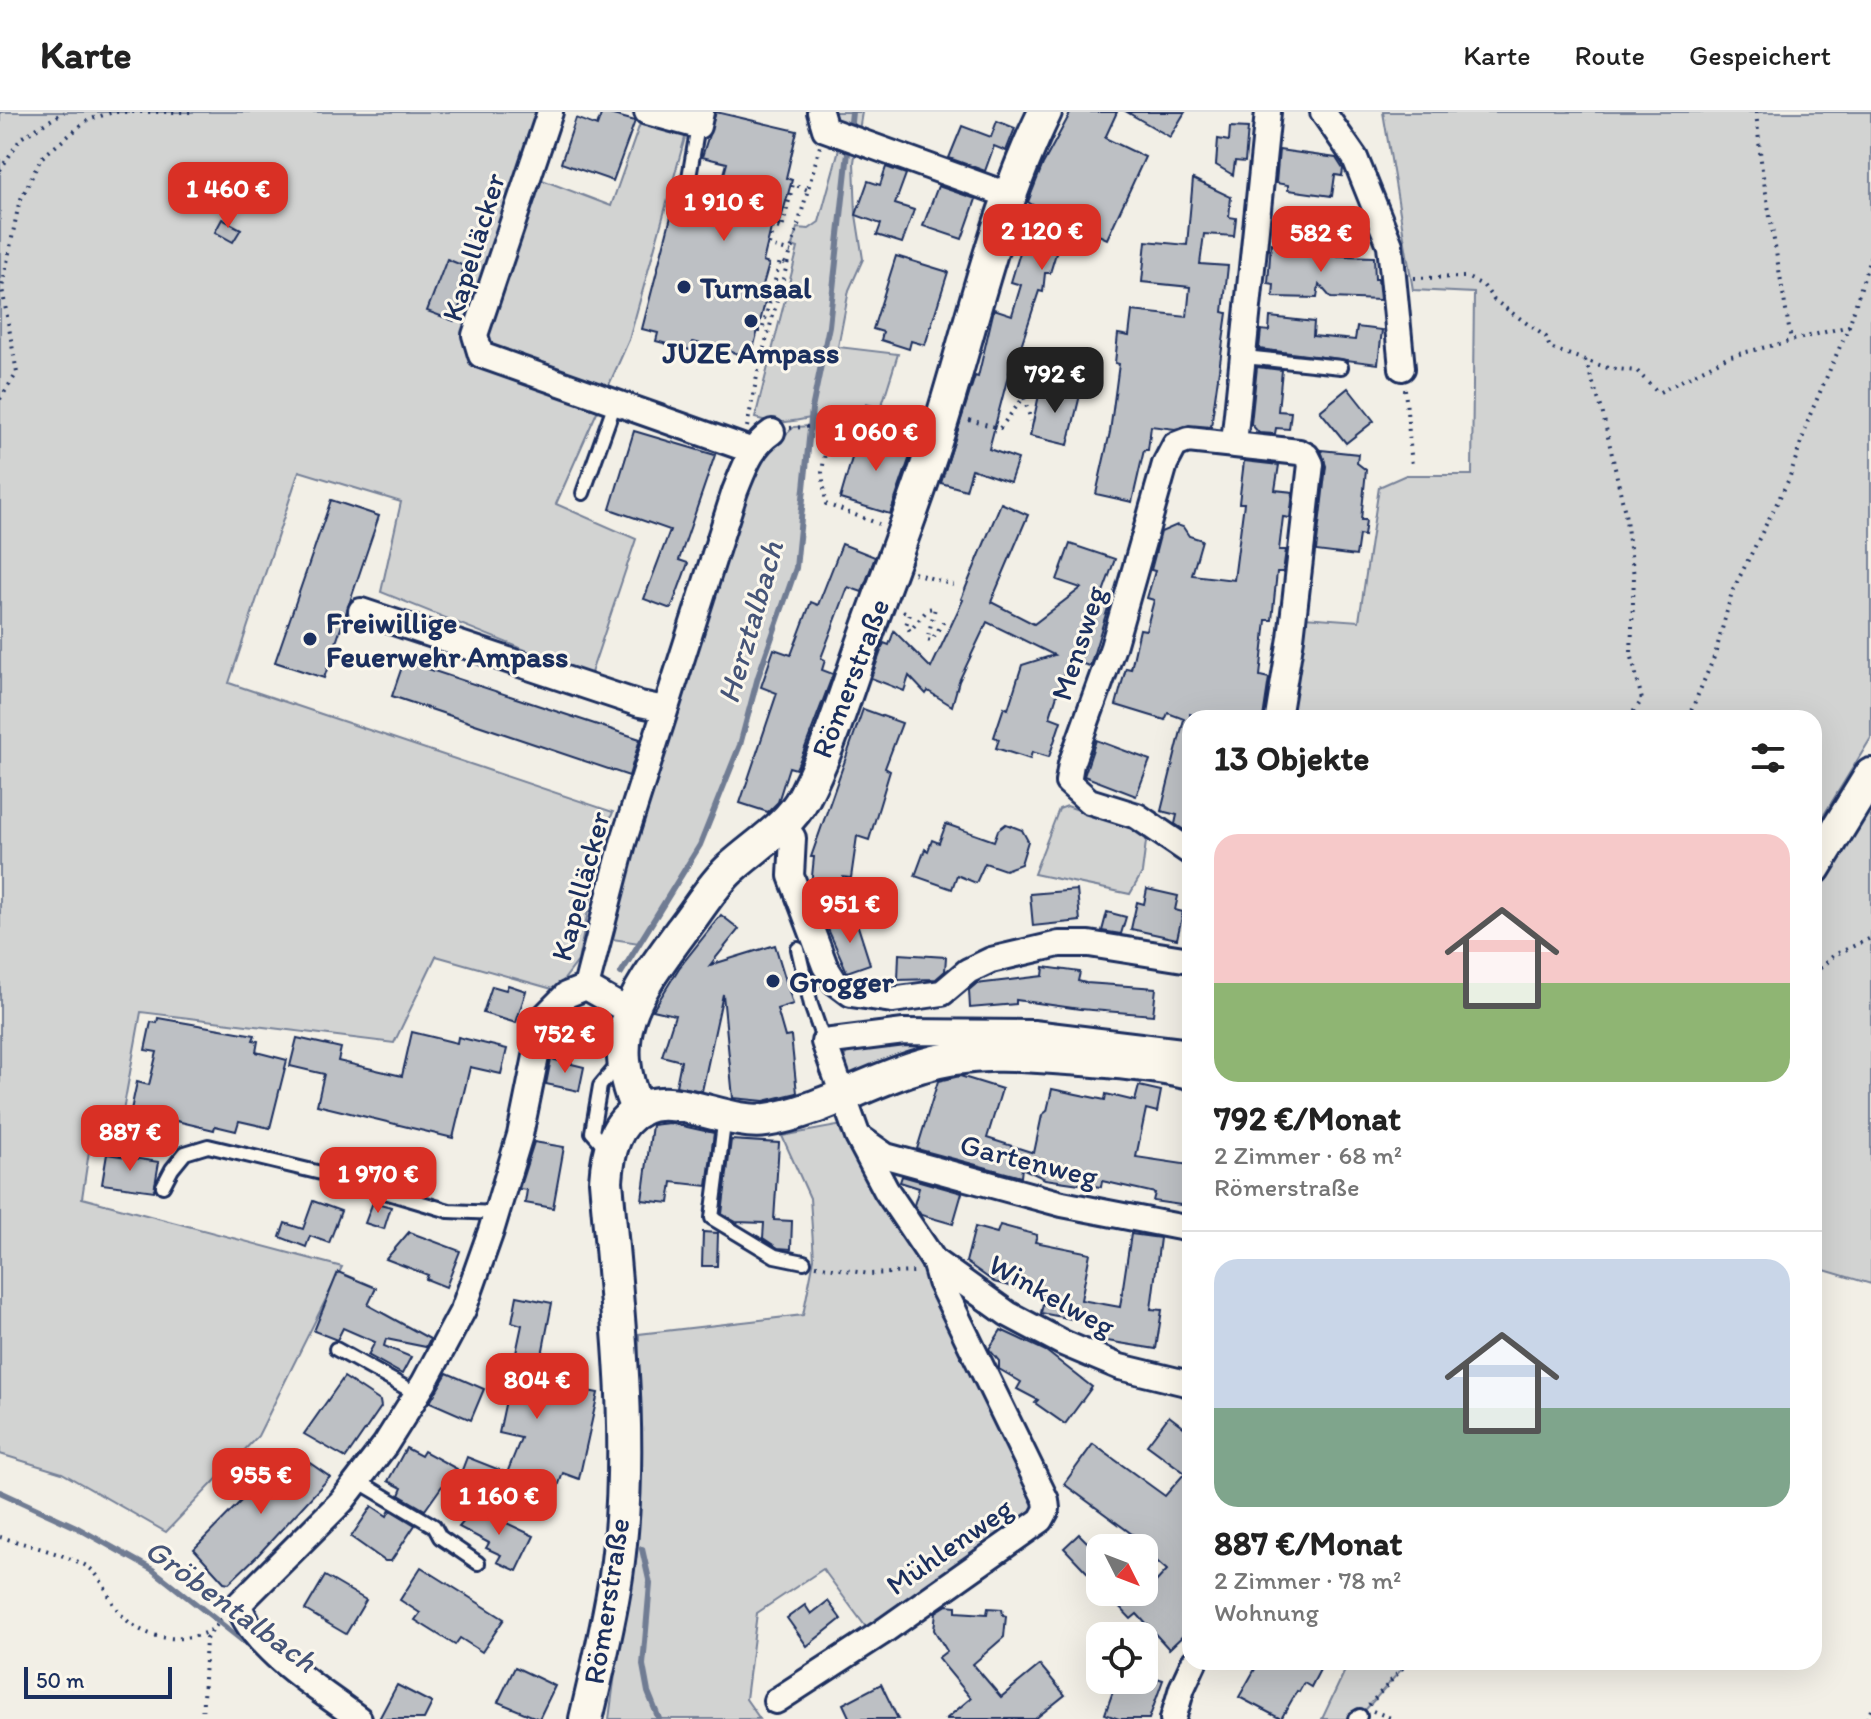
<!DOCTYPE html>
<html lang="de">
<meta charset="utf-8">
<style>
:root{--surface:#fff;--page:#f2f2f2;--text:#222;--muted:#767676;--line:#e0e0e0;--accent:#d93025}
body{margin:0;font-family:Itim,sans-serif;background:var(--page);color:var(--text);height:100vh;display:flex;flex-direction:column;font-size:30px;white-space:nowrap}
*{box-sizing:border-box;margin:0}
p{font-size:26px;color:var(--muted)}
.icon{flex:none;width:44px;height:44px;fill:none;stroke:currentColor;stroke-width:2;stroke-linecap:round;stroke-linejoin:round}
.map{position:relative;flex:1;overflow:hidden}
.details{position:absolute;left:1182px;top:598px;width:640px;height:960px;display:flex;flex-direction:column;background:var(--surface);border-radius:24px;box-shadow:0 8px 32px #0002}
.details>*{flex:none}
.needle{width:52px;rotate:132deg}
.fabs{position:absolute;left:1086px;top:1422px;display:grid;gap:16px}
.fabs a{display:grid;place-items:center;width:72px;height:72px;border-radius:16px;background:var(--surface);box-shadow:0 8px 32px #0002;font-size:40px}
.scale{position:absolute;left:24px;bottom:20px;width:148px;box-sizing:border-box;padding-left:8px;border:4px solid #1b2f5e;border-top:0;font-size:22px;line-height:28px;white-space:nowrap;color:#1b2f5e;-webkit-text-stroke:6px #fbf7ec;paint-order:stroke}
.price{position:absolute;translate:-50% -68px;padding:0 18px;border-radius:16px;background:var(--accent);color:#fff;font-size:26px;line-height:52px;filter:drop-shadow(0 2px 4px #0008)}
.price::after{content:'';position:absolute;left:50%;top:48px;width:24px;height:18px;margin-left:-12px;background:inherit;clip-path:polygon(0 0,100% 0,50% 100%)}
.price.current{background:#222;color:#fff}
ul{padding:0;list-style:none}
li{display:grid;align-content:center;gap:16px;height:424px;padding:0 32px}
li+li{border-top:2px solid var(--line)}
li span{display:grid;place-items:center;height:248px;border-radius:24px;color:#555}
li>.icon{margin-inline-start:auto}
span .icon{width:144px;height:144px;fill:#fffc;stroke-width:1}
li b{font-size:34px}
h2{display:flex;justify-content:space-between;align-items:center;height:96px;padding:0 32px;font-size:34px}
header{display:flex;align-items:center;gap:48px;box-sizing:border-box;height:112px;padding:0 40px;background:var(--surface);border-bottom:2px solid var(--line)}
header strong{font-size:38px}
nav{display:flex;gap:44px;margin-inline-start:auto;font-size:28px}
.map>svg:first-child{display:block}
.green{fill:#d2d3d2;stroke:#768198;stroke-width:2}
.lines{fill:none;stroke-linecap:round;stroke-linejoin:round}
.stream{stroke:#707b93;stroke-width:6}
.building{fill:#bdc0c4;stroke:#1b2f5e;stroke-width:2}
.lane-casing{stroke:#1b2f5e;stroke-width:18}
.street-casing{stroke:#1b2f5e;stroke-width:30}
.secondary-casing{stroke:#1b2f5e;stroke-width:38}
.path{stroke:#1b2f5e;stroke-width:4;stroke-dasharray:2 6;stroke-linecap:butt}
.lane{stroke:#fbf7ec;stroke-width:12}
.street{stroke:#fbf7ec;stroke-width:24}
.secondary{stroke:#fbf7ec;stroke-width:32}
.poi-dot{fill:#1b2f5e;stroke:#fbf7ec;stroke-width:3}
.labels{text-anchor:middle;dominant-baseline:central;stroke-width:6;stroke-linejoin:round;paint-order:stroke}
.street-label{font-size:30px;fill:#1b2f5e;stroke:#fbf7ec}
.poi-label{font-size:30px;font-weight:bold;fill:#1b2f5e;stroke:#fbf7ec;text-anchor:start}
.water-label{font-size:32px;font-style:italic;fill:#465579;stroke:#fbf7ec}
</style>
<header>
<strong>Karte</strong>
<nav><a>Karte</a><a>Route</a><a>Gespeichert</a></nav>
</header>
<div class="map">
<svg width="1871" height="1607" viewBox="0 0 1871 1607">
<rect width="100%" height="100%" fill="#f2efe6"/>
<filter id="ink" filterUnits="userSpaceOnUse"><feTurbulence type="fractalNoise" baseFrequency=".0125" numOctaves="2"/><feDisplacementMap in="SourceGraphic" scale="16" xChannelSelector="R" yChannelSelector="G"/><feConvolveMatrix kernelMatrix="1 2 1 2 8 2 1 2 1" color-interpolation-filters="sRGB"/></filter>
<g filter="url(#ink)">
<g class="green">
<polygon points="0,0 541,0 521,60 611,94 641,9 686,22 629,228 556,392 636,427 590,564 381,480 401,390 299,359 229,571 613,700 603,725 578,849 556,878 436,844 394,931 141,900 121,1010 94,1006 82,1086 342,1155 258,1324 166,1420 62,1361 0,1342"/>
<path d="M829,0H862L854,50L856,103L863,147L849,178L838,235L898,242L881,296L866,292L863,306C850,305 837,304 824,304C796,307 786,315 755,306L798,136L792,134L797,116L809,117L819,110L842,26Z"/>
<polygon points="1383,0 1871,0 1871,626 1814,719 1814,606 1285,606 1304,505 1359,509 1379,375 1406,363 1472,363 1474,181 1413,178"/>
<polygon points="811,314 796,456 758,565 740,633 700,733 639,831 612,827 635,718 707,491 759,347 794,315"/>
<polygon points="1871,663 1871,1172 1814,1155 1814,779 1842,734"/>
<polygon points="1067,694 1147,722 1142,761 1130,782 1034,762 1059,697"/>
<polygon points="943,931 848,966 841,951 851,933"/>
<polygon points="842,1013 1048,1384 1024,1427 874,1526 823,1457 757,1501 746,1587 760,1607 609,1607 636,1404 639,1222 803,1203 814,1147 810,1086 782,1024"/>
<polygon points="1349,1550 1408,1550 1360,1604 1355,1607 1322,1607"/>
</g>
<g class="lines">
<g class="stream">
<polyline points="850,20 852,0"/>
<polyline points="621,861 700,733 740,633 758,565 796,456 812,297 829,214 849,31"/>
<polyline points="0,1380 76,1415 153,1458 257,1540"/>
<polyline points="642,1437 650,1472 643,1553 648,1580 659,1607"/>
</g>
</g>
<g class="building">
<polygon points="602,0 635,9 613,69 561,51 576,6 597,14"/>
<polygon points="716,0 797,19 786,66 792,68 779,114 772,112 763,150 769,152 763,173 769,175 751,245 693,230 690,238 656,229 658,221 642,217 674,93 713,103 727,51 702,45"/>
<polygon points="1071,0 1117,0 1105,26 1145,45 1107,127 1066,108 1050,161 1045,161 1043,180 1039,179 1017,246 1013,245 989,337 1018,347 1010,370 972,357 966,378 941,371 975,264 978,265 994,197 1012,203 1021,173 1011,170 1034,94 1028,90 1043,52"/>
<polygon points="1127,0 1185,0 1170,25"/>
<polygon points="997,9 1015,16 1006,39 994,34 985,59 949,46 962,14 991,25"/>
<polygon points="1230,15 1248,16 1245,50 1235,49 1233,63 1216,53 1218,27 1229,29"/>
<polygon points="1279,38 1336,46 1343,57 1342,64 1335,63 1332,84 1288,78 1288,73 1276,71"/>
<polygon points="886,55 906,62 895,92 914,98 902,131 877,123 881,112 856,103 868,69 880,73"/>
<polygon points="1193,67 1231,85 1229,105 1236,106 1234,124 1204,122 1200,152 1228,154 1223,200 1227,201 1211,315 1189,313 1175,317 1151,314 1148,338 1144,338 1132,390 1096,382 1110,320 1119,252 1115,251 1118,222 1129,224 1132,199 1187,205 1190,175 1142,170 1146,129 1187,133"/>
<polygon points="938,74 976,87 962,127 923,114"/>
<polygon points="222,107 241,117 233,130 215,120"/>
<polygon points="1271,131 1314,135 1313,143 1374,145 1375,167 1378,167 1380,188 1331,186 1319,172 1317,186 1273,185 1274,172 1268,171"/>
<polygon points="896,144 948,160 925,233 911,229 909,237 881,228 883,220 873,217"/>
<polygon points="447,147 464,154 462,160 471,163 454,209 427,199"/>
<polygon points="1270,205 1314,210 1313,224 1355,228 1357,215 1382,218 1378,252 1259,237 1261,218 1269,219"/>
<polygon points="1257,255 1282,258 1278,299 1291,300 1289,317 1276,316 1275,322 1259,321 1251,312"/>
<polygon points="1041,274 1080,283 1068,333 1030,324"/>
<polygon points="1348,276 1374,309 1346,331 1320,299"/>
<polygon points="634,319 715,343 679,448 688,451 671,497 644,487 670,418 610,397"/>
<polygon points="859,322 914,333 890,402 840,387"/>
<polygon points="1321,338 1358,342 1357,351 1366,358 1361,408 1366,408 1364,424 1359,423 1356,444 1316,439 1326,354"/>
<polygon points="1244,349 1279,353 1275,378 1293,380 1290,406 1283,405 1279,438 1286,438 1283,460 1277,460 1272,508 1266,508 1260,564 1269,566 1263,606 1226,603 1223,606 1205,602 1204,606 1190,602 1190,722 1175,712 1177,703 1161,699 1184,607 1168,601 1165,608 1116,593 1126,556 1131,557 1140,517 1146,518 1154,488 1147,486 1155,459 1151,458 1161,420 1177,413 1183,415 1189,424 1202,428 1192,463 1234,468 1244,391 1239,391"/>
<polygon points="331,388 379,404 324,566 275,550"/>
<polygon points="1001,391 1028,403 991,490 1034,512 1081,476 1057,468 1070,432 1115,447 1102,483 1111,486 1090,554 1068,548 1050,605 1061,609 1049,645 1032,640 1030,647 996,636 999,627 994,625 1004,595 1008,597 1022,553 1054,543 987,510 959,569 952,594 928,579 926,582 909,564 904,579 871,566 884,531 889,533 894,519 931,556 963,488 961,487"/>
<polygon points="842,432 875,445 862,480 848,475 821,546 825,548 822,558 833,562 803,641 796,657 789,655 778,690 768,700 740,691 777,581 761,575 774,537 791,543 811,490 818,493"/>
<polygon points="404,549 640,627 629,664 392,584"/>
<polygon points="863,597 902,611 885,656 890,659 869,728 857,724 851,766 843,765 840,785 814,782 811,774 814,745 811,745"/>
<polygon points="1096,628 1150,648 1136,684 1084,664"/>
<polygon points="946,712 994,729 998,718 1006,712 1022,718 1028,729 1021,752 1005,758 985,751 976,771 957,763 952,777 915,764 925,737 928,739 932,728 939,731"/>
<polygon points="1147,777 1178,784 1175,798 1183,800 1177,827 1131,817 1137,790 1144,792"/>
<polygon points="1077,778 1080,809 1033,814 1030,782"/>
<polygon points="1107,800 1126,805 1121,822 1102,819"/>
<polygon points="721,803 739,817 710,853 775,833 793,892 777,897 785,925 791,924 797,981 764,989 733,986 723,882 702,979 676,974 681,949 662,944 675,903 653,898 679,856"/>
<polygon points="856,808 870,852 847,860 827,815"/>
<polygon points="899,842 946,845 945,859 936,867 898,868"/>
<polygon points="1044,855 1080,860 1078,869 1086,871 1156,876 1153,903 1080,897 1016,888 1016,892 970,896 969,878 976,872 1043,864"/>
<polygon points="508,873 526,879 516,911 483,901 492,874 506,878"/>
<polygon points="579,899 595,902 588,934 556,924 558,912 570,900 578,902"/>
<polygon points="158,906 255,923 253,928 258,929 256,940 287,948 270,1016 239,1009 236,1019 215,1014 214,1018 131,998 137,970 149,973 157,940 145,938 151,910 157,911"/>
<polygon points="412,920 457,931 458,925 507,937 501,962 470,955 453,1026 317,993 324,962 290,954 297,926 341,936 338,949 402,964"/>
<polygon points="551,947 584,955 579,979 546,972"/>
<polygon points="960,964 1002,977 987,1026 1034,1041 1042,1003 1047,999 1052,977 1105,988 1106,982 1135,989 1139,974 1161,979 1157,1000 1146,997 1136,1045 1190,1053 1188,1094 1153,1089 1155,1081 1102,1069 1101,1075 1045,1067 1022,1056 1021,1065 917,1037 938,969"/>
<polygon points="669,1011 714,1021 707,1074 672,1070 669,1091 642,1088 652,1013"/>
<polygon points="731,1028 779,1031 774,1108 792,1109 791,1137 778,1136 763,1126 764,1111 736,1110 722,1102"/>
<polygon points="534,1030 564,1035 553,1096 525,1091 527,1078 519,1077"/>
<polygon points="107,1042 159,1050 154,1079 102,1072"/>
<polygon points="902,1064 962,1081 953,1112 921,1103 914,1093 919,1076 900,1070"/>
<polygon points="313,1089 341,1099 329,1131 310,1124 306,1135 280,1125 285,1111 303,1117"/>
<polygon points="373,1090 391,1095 384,1117 365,1111"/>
<polygon points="1000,1113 1037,1123 1035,1130 1090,1141 1081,1188 1120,1195 1131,1122 1160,1126 1151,1197 1162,1198 1156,1237 1101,1228 1103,1213 1041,1201 1045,1183 994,1170 966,1150 975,1115 997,1121"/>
<polygon points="409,1120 460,1139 446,1175 426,1167 428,1163 386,1147"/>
<polygon points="703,1120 718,1121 717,1154 702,1154"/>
<polygon points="338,1160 376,1176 368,1193 430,1227 426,1235 386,1227 384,1234 411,1245 402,1262 368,1243 375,1230 343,1216 337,1228 314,1219"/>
<polygon points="517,1184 552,1191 537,1269 598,1281 579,1367 563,1361 549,1399 459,1366 467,1345 507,1361 521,1326 499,1321 522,1213 512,1210"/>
<polygon points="1001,1218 1046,1239 1092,1275 1065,1312 1035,1291 1038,1288 1017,1277 1021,1270 999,1257 999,1249 989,1237"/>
<polygon points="447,1261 484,1277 471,1308 430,1290"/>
<polygon points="344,1265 380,1289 381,1295 346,1346 304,1322"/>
<polygon points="1169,1304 1190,1320 1190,1517 1169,1537 1137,1502 1131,1507 1114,1489 1124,1480 1129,1480 1138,1489 1167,1458 1137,1432 1140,1428 1064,1372 1093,1332 1165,1384 1185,1361 1147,1333"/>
<polygon points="406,1336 421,1344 424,1339 457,1357 448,1378 442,1374 425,1398 399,1383 402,1376 388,1369"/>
<polygon points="291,1338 330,1365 257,1444 229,1471 224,1470 194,1437"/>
<polygon points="372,1394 387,1404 390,1398 415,1413 391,1449 385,1449 351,1425"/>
<polygon points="475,1396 534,1424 517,1459 497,1450 501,1443 486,1436 489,1431 459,1415"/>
<polygon points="1079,1422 1100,1443 1100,1474 1064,1436"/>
<polygon points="421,1455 504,1507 482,1540 460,1526 455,1533 415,1508 420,1501 400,1488"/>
<polygon points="325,1464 366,1488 346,1522 305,1498"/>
<polygon points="828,1489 841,1507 807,1534 787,1506 805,1493 811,1502"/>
<polygon points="947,1493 956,1494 956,1500 987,1502 988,1496 1002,1497 1003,1503 1006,1504 1004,1525 973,1552 1001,1585 1040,1553 1065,1583 1035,1607 946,1607 971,1586 938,1546 947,1539 934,1518 936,1500"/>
<polygon points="1259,1550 1324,1550 1311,1575 1304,1571 1299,1580 1297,1579 1281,1607 1239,1585"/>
<polygon points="515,1555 555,1574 539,1607 498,1590"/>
<polygon points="1144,1562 1163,1568 1149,1607 1119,1607 1105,1602 1117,1568 1144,1568"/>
<polygon points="881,1572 898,1607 850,1607 843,1592"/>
<polygon points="397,1573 432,1591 424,1607 379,1607"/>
</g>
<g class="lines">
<g class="lane-casing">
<g id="lane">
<polyline points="685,88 698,14"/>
<polyline points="1244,245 1341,255"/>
<polyline points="830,315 864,313 933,326"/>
<polyline points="583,381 615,291"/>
<polyline points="798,837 811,893 824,930"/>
<polyline points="725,1004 712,1106 775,1144 804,1150"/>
<polyline points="607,1037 592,1020 600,974 621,949"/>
<polyline points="163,1074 172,1057 185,1041 208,1034 321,1061 449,1099 496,1101"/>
<polyline points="336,1237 417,1282"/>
<polyline points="358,1369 434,1414 440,1425 478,1451"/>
<polyline points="1355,1607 1360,1604"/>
</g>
</g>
<g class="street-casing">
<g id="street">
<polyline points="550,0 475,223 481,243 753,339"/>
<polyline points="647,0 698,14 701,0"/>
<polyline points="820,0 825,17 1008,83"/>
<polyline points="1323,0 1355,46 1390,133 1402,256"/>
<polyline points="1234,331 1268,0"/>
<polyline points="361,499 640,592 665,597"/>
<polyline points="783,711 793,726 791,764 825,854 835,870 851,882 892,888 942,881 968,859 991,848 1059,832 1089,832 1190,848"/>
<polyline points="1190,740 1137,704 1089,689 1068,670 1071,652 1113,535 1165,352 1175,333 1188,328 1299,340 1307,344 1311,352 1291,526 1278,606"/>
<path d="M586,875L623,731L735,379C744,357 751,334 772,320"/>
<polyline points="1190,940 1033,921 904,920 824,930 858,1025 886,1078 934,1149 1008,1202 1063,1231 1120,1255 1190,1272"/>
<polyline points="859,1025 886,1044 1062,1092 1190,1117"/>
<polyline points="776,1589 881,1521 1041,1408 1047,1397 1046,1388 940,1170 934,1149"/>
<path d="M359,1607C324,1580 250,1536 239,1492L342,1389L385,1333L424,1271L463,1198L491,1119L520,1023L544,905L566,883L586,875L630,900"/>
<polyline points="1173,1607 1182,1576 1194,1550"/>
</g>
</g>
<g class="secondary-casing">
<g id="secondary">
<polyline points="1814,756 1871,663"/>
<path d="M638,999C603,921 637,880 682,818C698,798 712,773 731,756C755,734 788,715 804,685C829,637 845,583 863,532C887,464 914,396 936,327C971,217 994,104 1045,0"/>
<path d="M586,1607C597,1560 609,1512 616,1464C635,1333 617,1199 606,1069C608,1040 614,1011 641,997C675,979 728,1014 766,1008C819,1000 868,969 920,954C974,937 1027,943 1082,947C1118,950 1155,953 1190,961"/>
</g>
</g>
<g class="path">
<polyline points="1756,0 1762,58 1791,228"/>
<polyline points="0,58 21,26 64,0"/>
<polyline points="767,133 791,140"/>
<polyline points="769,133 773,114 782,117 793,72 808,78"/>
<polyline points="1414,166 1466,165 1483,173 1494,188 1546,225 1550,236 1608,256 1637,259 1658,281 1727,245 1849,214"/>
<polyline points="758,219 762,219 780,149 787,152"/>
<polyline points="1585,248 1602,298 1625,401 1634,464 1631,541 1642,588 1629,606"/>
<polyline points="1405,277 1412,354"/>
<polyline points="0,287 17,261 2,176 19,91 41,46 88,8 113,0 195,0"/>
<polyline points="969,308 1000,316 1024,285 1031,309"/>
<polyline points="747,315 759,254 820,34"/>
<polyline points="790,316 817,314"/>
<polyline points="827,328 822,360 826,392 879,412"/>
<polyline points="914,461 953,473"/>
<polyline points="903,499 910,502 906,513 910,519 928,497 935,496 927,528 931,529 946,506"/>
<polyline points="1688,606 1715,543 1732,480 1789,367 1810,303 1849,214 1871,143"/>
<polyline points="1814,862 1834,843 1871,826"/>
<polyline points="816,1153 869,1162 914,1160"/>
<path d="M0,1425C22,1431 71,1444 88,1455C103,1465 109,1488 120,1501C142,1528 182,1533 211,1518"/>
<polyline points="1369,1593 1408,1550"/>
<polyline points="1373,1599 1393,1607"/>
<polyline points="202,1607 206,1527 221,1507"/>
<polyline points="1867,1607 1871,1598"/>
</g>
<use href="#lane" class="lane"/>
<use href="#street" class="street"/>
<use href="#secondary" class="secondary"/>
</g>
</g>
<g class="poi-dot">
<circle cx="684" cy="175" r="8"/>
<circle cx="751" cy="209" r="8"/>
<circle cx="310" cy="527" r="8"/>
<circle cx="773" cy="869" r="8"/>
</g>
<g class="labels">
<g class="street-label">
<text transform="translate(473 135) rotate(-73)">Kapelläcker</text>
<text transform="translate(1078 531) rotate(-72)">Mensweg</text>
<text transform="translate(850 566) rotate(-69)">Römerstraße</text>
<text transform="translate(580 774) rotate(-75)">Kapelläcker</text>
<text transform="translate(1029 1048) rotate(14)">Gartenweg</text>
<text transform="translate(1052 1183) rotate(29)">Winkelweg</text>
<text transform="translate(949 1434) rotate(-35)">Mühlenweg</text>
<text transform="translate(606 1489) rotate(-81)">Römerstraße</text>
</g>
<g class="poi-label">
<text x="700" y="175">Turnsaal</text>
<text x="751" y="240" text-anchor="middle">JUZE Ampass</text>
<text x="326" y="510">Freiwillige<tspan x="326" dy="34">Feuerwehr Ampass</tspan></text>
<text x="789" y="869">Grogger</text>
</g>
<g class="water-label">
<text transform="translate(750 510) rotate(-74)">Herztalbach</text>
<text transform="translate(231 1493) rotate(36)">Gröbentalbach</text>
</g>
</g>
</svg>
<div class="fabs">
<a><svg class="needle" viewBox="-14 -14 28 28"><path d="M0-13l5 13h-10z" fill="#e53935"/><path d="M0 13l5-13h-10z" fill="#767676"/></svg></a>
<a><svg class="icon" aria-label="locate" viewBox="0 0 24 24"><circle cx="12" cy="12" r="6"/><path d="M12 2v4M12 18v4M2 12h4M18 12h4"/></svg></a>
</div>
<div class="scale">50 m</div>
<b class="price" style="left:228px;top:118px">1 460 €</b>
<b class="price" style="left:724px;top:131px">1 910 €</b>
<b class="price" style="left:1042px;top:160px">2 120 €</b>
<b class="price" style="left:1321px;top:162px">582 €</b>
<b class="price current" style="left:1055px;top:303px">792 €</b>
<b class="price" style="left:876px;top:361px">1 060 €</b>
<b class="price" style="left:850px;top:833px">951 €</b>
<b class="price" style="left:565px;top:963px">752 €</b>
<b class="price" style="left:130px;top:1061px">887 €</b>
<b class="price" style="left:378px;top:1103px">1 970 €</b>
<b class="price" style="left:537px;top:1309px">804 €</b>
<b class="price" style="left:261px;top:1404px">955 €</b>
<b class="price" style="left:499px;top:1425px">1 160 €</b>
<section class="details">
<h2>13 Objekte<svg class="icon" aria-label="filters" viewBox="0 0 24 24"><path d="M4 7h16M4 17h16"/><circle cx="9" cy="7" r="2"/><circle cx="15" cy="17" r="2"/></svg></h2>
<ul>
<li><span style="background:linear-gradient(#f6c9c9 60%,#8fb573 0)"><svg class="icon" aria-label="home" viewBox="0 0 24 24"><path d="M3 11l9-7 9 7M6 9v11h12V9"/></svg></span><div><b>792 €/Monat</b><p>2 Zimmer · 68 m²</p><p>Römerstraße</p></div></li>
<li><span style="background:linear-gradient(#c9d6e8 60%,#7fa58c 0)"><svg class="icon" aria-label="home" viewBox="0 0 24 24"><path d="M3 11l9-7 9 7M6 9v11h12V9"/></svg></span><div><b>887 €/Monat</b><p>2 Zimmer · 78 m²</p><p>Wohnung</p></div></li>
</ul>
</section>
</div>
